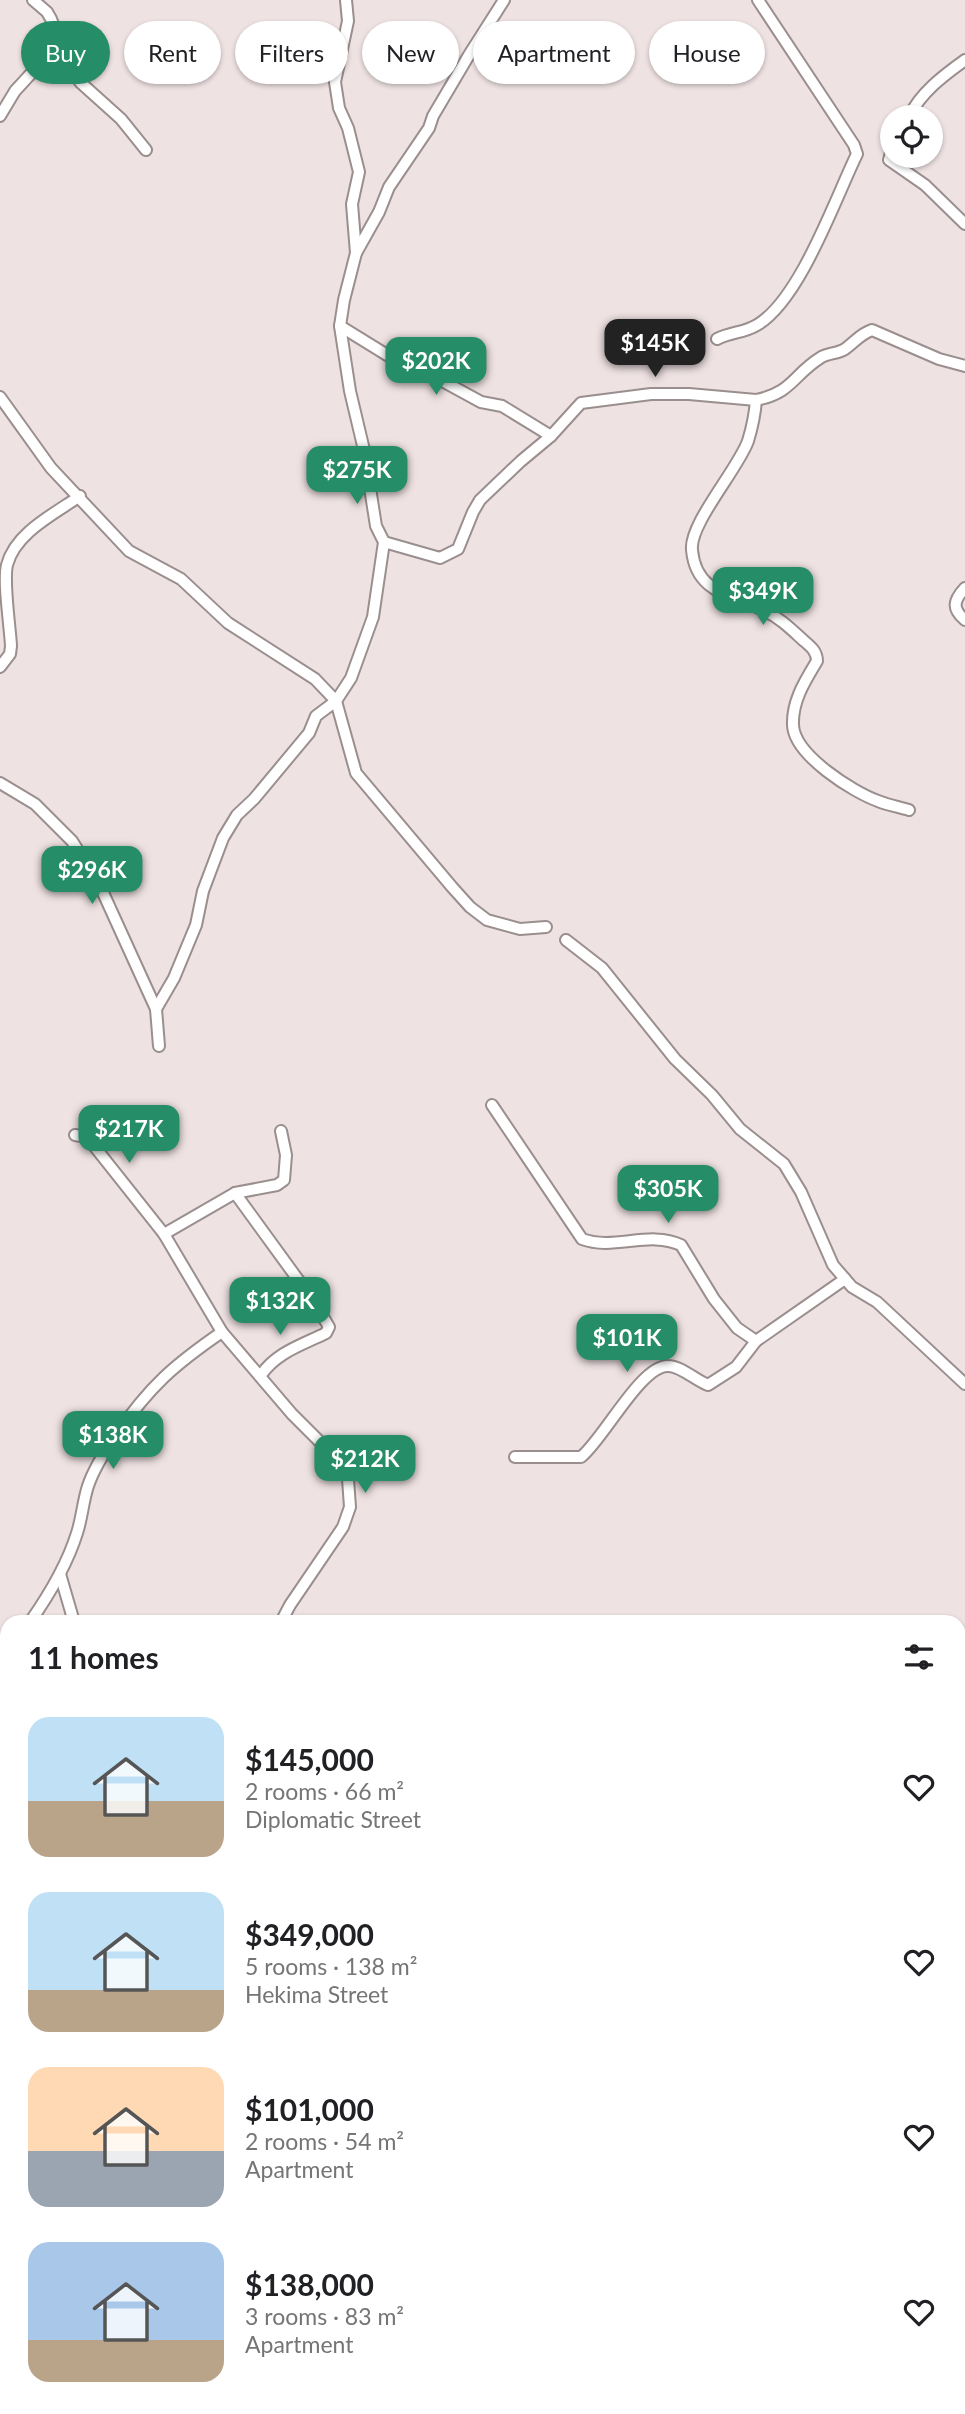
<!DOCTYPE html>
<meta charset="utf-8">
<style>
:root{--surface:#fff;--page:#f6f6f6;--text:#202124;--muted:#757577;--accent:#268d69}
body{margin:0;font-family:Lato,sans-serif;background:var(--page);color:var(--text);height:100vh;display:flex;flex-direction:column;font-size:26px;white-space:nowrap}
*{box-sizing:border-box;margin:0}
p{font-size:23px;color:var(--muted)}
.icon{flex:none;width:38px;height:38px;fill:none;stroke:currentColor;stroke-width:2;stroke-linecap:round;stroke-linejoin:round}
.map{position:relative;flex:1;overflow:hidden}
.panel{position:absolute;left:0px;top:1615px;width:966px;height:800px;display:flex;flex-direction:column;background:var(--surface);border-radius:21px 21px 0 0;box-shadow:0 2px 5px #0004}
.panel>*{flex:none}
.banner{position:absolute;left:21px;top:21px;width:924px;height:63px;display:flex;gap:14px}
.controls{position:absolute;left:880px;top:105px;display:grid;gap:14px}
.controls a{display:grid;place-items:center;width:63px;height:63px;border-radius:50%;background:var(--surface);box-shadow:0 2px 5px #0004;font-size:35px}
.price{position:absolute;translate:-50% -60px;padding:0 16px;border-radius:14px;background:var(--accent);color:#fff;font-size:23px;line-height:46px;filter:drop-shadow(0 2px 4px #0008)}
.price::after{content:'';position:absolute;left:50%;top:42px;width:21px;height:16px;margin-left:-10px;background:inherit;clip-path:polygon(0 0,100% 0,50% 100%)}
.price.selected{background:#222;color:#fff}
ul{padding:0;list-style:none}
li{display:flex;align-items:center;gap:21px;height:175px;padding:0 28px}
li span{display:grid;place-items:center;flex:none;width:196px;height:140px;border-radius:21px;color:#555}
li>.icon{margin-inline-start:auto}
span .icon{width:84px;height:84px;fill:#fffc;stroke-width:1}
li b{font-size:30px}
h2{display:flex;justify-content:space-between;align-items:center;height:84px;padding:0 28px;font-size:30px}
.tag{padding:0 24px;border-radius:32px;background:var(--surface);box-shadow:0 2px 5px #0004;font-size:24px;line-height:63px}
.tag.selected{background:var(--accent);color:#fff}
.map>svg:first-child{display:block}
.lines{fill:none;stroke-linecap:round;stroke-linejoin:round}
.street-casing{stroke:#9a8e8e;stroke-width:14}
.secondary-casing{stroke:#9a8e8e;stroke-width:19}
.street{stroke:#fff;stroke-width:10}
.secondary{stroke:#ffe0e2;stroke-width:16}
</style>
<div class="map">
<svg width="965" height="2414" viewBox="0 0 965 2414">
<rect width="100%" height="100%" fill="#efe2e3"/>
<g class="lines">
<g class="street-casing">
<g id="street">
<polyline points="33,0 47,12 51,19 60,42 64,62 81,83 121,119 146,150"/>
<polyline points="346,0 348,21 335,82 339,108 348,128 359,172 352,204 356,253"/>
<polyline points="0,116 15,91 60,42"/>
<path d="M909,117C920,93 944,75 965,60"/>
<polyline points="892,149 889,160 925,185 965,224"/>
<polyline points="340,326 387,355 426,372 481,402 502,406 551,436"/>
<path d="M717,339C730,332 744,333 757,325C800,300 835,199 857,154L854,145L758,0"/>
<polyline points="0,397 51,468 129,551 181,579 228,623 315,679 336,701 356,773 452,887 470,907 487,920 520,929 546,927"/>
<path d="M756,400C755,414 752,428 748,441C738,469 689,524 692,550C696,595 735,595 765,611C780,618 791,629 803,640C810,646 817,651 817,661C805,681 792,701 793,725C794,755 853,792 878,801C888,805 899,807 909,810"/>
<path d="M384,542L440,558L458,549L473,512L480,500L521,461L551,436L581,403L651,394H689L756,400C792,393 793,375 820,358C827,353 837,354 845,349C855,342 860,334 872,330L939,359L965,366"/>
<path d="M965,588C953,601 952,609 965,620"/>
<path d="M0,667L10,654L11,646C10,626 3,582 7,565C15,533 54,514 80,496"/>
<polyline points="0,783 35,804 72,841 100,886 156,1009 159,1046"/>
<polyline points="566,940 602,968 675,1059 712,1095 740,1129 784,1164 801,1192 833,1265 852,1287 877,1302 965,1384"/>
<polyline points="156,1009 174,978 196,925 203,891 223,838 237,815 254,799 309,733 316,716 336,701 351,678 373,617 384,542 376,526 364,450 350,391 340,326 344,300 356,253 379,212 389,187 429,128 433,116 469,55 504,0"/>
<path d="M492,1105L582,1239C614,1251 649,1230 681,1245L714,1299L737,1328L756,1341L845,1279"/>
<polyline points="75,1135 87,1137 164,1234 222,1332 292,1414 339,1461 348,1479 350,1507 343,1527 290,1605 281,1622"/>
<path d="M235,1193L315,1303L329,1327L326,1333C302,1345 277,1352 261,1375"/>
<polyline points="164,1234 235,1193 277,1185 284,1180 286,1155 281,1131"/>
<path d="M515,1457H581C603,1440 641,1365 668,1366C681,1366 695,1380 708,1385L736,1367L756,1341"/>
<polyline points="60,1574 74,1622"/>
<path d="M30,1622C49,1595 67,1565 77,1533C82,1518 83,1501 88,1486C94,1468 105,1451 116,1435C150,1386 174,1365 222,1332"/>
<polyline points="0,1665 7,1656"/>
<polyline points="0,1941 7,1933"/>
<polyline points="959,1964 963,1972 959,1977"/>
<polyline points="959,2050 965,2068"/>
<polyline points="959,2079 965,2075"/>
<polyline points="0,2160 7,2149"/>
<polyline points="0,2253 7,2257"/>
<polyline points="959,2267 965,2264"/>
<polyline points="959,2335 965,2332"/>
<polyline points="99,2408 101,2414"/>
<polyline points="230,2408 234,2414"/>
<polyline points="435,2408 440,2414"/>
<polyline points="777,2408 780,2414"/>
<polyline points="189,2414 210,2408"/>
<polyline points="502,2414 519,2408"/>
<polyline points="822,2414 822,2408"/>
</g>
</g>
<g class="secondary-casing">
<g id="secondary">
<polyline points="959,1754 965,1752"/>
<polyline points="0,1948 7,1953"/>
</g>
</g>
<use href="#street" class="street"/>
<use href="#secondary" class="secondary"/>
</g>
</svg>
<div class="controls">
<a><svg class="icon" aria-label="locate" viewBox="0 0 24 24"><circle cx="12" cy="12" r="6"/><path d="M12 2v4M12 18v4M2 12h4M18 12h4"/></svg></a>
</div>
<b class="price selected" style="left:655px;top:379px">$145K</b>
<b class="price" style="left:436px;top:397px">$202K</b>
<b class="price" style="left:357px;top:506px">$275K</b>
<b class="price" style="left:763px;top:627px">$349K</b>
<b class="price" style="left:92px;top:906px">$296K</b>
<b class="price" style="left:129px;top:1165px">$217K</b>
<b class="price" style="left:668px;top:1225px">$305K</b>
<b class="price" style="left:280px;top:1337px">$132K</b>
<b class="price" style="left:627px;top:1374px">$101K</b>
<b class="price" style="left:113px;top:1471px">$138K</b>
<b class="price" style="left:365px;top:1495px">$212K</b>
<div class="banner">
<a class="tag selected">Buy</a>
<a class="tag">Rent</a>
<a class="tag">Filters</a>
<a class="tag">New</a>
<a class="tag">Apartment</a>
<a class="tag">House</a>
</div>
<section class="panel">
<h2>11 homes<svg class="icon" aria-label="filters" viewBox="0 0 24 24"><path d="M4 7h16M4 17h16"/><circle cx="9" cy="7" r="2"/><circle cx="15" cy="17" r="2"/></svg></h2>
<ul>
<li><span style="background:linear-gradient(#bfe0f5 60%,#b9a48a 0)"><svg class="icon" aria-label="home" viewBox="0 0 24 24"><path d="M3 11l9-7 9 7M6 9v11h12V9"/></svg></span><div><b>$145,000</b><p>2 rooms · 66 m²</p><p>Diplomatic Street</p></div><svg class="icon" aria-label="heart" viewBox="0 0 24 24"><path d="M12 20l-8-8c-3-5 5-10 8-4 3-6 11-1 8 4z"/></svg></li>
<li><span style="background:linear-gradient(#bfe0f5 70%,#b9a48a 0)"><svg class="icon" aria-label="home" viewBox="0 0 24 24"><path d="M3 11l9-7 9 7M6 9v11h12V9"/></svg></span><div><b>$349,000</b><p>5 rooms · 138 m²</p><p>Hekima Street</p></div><svg class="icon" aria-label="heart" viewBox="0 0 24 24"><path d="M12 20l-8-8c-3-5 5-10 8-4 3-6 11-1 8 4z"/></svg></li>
<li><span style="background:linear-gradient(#ffd9b3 60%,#9aa5b1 0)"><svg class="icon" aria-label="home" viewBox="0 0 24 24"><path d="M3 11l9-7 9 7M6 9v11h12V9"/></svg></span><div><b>$101,000</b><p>2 rooms · 54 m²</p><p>Apartment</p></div><svg class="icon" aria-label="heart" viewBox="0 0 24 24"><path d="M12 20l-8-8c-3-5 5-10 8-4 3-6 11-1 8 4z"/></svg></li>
<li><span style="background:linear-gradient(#a9c7e8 70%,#b9a48a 0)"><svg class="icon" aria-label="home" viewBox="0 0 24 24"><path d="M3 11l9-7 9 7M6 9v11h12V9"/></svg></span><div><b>$138,000</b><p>3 rooms · 83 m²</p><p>Apartment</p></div><svg class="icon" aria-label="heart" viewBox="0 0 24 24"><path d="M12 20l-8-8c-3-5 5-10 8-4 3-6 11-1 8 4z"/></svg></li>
</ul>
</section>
</div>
